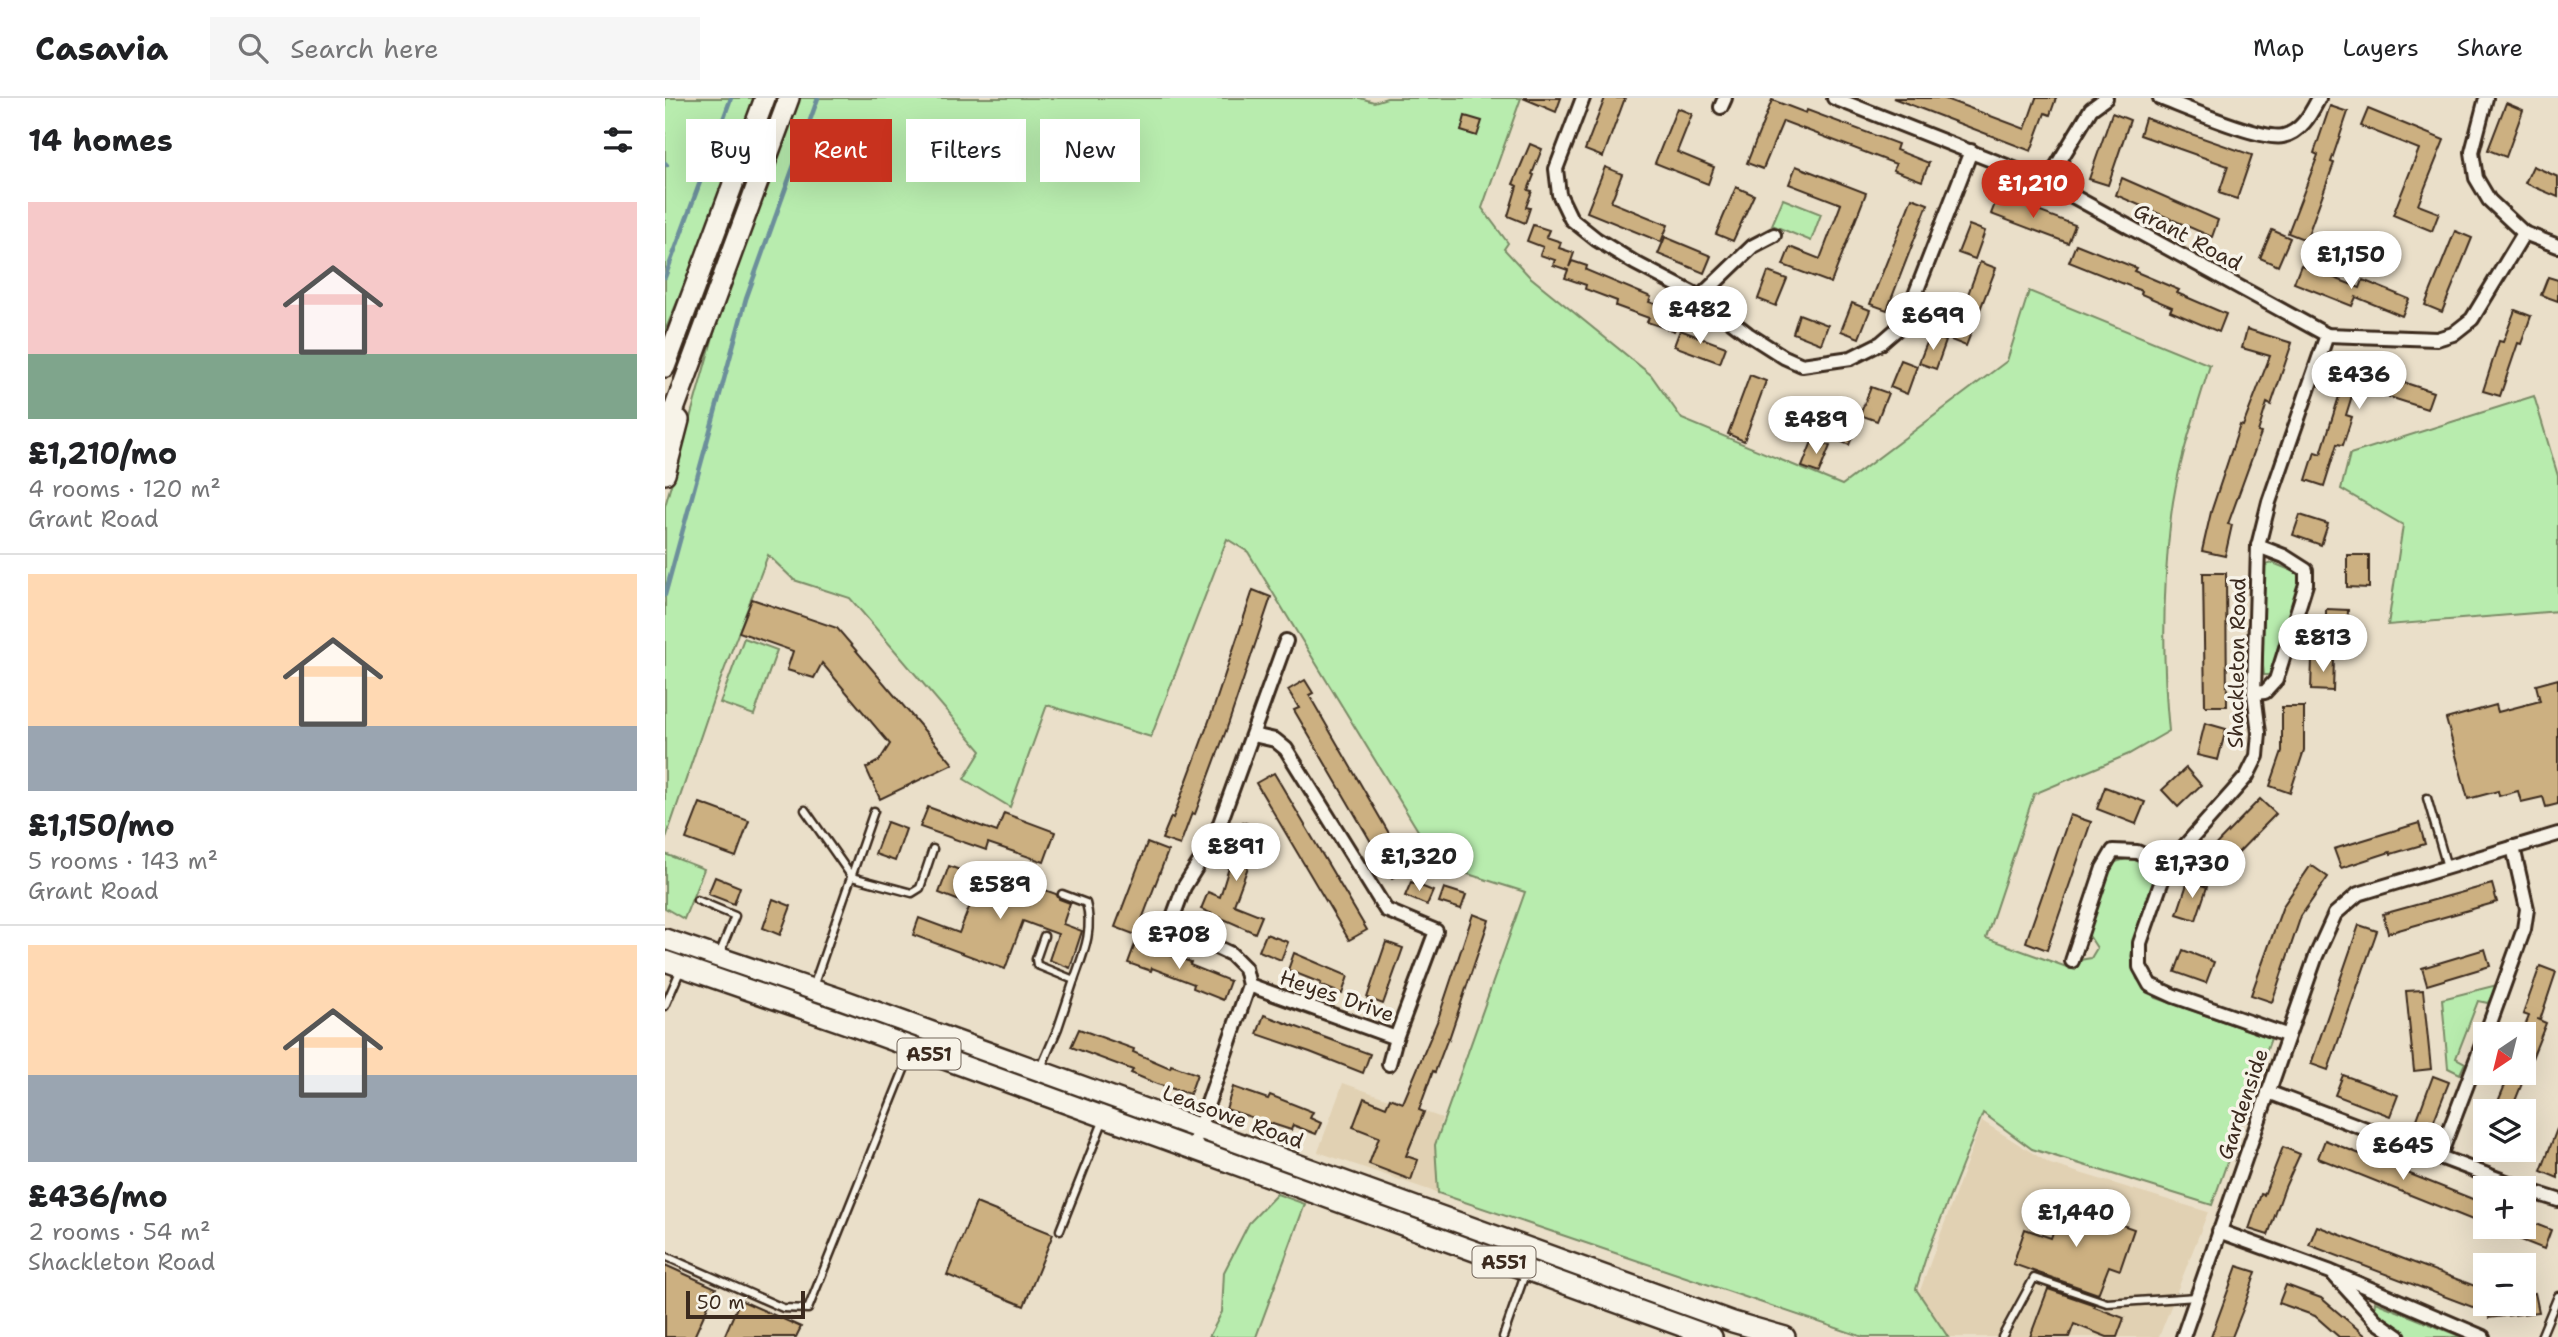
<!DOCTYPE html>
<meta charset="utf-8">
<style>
:root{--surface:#fff;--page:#f6f6f6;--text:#202124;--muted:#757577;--line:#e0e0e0;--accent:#c8321e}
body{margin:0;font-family:"Shantell Sans",sans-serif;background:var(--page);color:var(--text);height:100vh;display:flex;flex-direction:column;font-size:26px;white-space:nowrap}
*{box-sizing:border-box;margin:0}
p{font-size:23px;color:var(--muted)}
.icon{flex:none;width:38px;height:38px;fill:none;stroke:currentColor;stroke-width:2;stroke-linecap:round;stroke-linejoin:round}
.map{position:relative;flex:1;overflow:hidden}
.details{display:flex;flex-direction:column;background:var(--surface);width:665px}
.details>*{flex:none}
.top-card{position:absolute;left:21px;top:21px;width:665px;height:63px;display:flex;gap:14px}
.needle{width:46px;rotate:215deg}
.fabs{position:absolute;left:1808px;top:924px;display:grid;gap:14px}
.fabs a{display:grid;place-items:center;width:63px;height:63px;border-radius:0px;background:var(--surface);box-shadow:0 7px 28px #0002;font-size:35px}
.scale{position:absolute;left:21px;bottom:18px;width:119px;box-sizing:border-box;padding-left:7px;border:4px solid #3b2a1e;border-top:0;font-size:19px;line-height:24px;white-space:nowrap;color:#3b2a1e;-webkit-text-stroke:5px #f7f3e8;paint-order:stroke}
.price{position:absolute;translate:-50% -60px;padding:0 16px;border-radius:24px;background:#fff;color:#222;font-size:23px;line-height:46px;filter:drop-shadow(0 2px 4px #0008)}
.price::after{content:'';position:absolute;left:50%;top:42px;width:21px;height:16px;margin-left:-10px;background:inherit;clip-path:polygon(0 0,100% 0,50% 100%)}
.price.on{background:var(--accent);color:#fff}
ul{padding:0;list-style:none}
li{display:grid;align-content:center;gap:14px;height:371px;padding:0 28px}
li+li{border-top:2px solid var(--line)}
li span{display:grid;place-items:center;height:217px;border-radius:0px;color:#555}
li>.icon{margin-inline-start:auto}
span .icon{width:126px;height:126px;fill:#fffc;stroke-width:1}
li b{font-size:30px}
h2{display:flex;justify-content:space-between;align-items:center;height:84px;padding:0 28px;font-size:30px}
.tag{padding:0 24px;border-radius:0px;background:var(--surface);box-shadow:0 7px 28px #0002;font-size:24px;line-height:63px}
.tag.on{background:var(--accent);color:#fff}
header{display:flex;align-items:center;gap:42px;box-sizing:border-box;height:98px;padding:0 35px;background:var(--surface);border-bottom:2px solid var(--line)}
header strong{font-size:33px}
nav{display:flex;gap:38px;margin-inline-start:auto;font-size:24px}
.search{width:490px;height:63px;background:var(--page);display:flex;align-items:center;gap:18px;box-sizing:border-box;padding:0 24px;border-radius:0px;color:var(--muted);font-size:26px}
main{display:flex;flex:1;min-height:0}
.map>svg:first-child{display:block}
.built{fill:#e1d1b3}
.green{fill:#b8ecae;stroke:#7a8b66;stroke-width:2}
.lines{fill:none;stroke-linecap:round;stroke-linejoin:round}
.stream{stroke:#6c8f9b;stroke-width:4.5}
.building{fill:#ccb081;stroke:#3b2a1e;stroke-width:2}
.lane-casing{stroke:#3b2a1e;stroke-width:11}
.street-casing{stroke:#3b2a1e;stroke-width:18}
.primary-casing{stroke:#3b2a1e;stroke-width:24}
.lane{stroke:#f7f3e8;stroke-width:6}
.street{stroke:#f7f3e8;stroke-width:12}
.primary{stroke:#f7f3e8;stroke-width:19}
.labels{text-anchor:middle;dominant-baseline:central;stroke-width:7;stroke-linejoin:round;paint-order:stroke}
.shield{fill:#f7f3e8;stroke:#73665b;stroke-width:2}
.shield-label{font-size:19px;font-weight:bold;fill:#3b2a1e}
.street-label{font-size:21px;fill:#3b2a1e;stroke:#f7f3e8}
</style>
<header>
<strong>Casavia</strong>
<div class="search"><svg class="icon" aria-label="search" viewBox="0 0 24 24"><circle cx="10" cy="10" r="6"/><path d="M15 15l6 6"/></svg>Search here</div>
<nav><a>Map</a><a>Layers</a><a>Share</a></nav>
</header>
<main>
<section class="details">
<h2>14 homes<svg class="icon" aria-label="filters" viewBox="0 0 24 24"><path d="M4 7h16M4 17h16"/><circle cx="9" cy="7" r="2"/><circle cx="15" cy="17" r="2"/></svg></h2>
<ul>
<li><span style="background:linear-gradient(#f6c9c9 70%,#7fa58c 0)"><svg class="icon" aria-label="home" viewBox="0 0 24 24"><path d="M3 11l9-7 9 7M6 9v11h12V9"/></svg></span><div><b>£1,210/mo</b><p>4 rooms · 120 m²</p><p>Grant Road</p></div></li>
<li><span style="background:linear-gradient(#ffd9b3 70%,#9aa5b1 0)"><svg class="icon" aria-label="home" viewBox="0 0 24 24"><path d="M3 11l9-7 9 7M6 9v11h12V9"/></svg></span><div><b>£1,150/mo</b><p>5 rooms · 143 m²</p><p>Grant Road</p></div></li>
<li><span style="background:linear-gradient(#ffd9b3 60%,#9aa5b1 0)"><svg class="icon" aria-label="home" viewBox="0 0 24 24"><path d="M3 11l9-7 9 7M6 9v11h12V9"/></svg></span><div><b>£436/mo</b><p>2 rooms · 54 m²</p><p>Shackleton Road</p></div></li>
</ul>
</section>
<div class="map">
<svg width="1893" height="1239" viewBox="0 0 1893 1239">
<rect width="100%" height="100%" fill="#eadfc9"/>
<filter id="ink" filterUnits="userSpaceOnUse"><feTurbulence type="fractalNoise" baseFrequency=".0143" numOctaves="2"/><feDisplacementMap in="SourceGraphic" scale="14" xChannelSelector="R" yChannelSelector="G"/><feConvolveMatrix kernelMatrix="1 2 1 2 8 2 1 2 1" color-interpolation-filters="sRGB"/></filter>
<g filter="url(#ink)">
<g class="built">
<polygon points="678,985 777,1020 770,1047 773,1095 653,1054"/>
<polygon points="1317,1023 1385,1066 1543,1114 1494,1239 1238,1239"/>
</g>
<g class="green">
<polygon points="0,0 90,0 37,145 0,233"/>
<path d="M133,0H695L709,4L722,0H856L817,110L843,145L839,151L864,178L986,277L1017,321L1177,387L1342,263L1364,193L1545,267C1530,317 1512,367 1506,418C1498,489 1497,563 1504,633L1464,656L1369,696L1321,840L1410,872L1415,862L1426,860L1432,850L1421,833L1447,765L1468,759L1493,770L1471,835L1466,858L1472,881L1491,900L1606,940L1547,1107L1367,1051L1318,1015L1262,1156L1251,1191L1283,1239H1198L773,1095L770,1047L860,794L774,767L583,454L562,441L486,639L382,607L345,709L299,681L316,653L185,500L129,482L103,457L50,596L0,743V408L63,186Z"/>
<polygon points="1118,101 1156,116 1146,143 1107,127"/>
<polygon points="1869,298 1893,378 1893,513 1723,527 1738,427 1676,391 1685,356"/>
<polygon points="1608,465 1635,476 1635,485 1607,577 1599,577 1598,568 1597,476 1600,467"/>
<polygon points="79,540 112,552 89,617 55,605"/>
<polygon points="0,756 39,771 19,821 0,810"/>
<polygon points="1832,887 1823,905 1813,903 1791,960 1800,965 1795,976 1783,970 1777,901"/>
<polygon points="612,1096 640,1106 591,1239 544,1239 557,1214 559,1174 584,1125"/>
<polygon points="1710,1204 1797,1239 1743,1239 1709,1213"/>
</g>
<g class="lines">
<g class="stream">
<polyline points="0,65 2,67"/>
<polyline points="0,179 66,0"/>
<polyline points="0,497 81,201 153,0"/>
</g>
</g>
<g class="building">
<polygon points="858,0 896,0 891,14"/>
<polygon points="940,0 960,0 938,59 920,52"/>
<polygon points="1228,0 1278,0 1360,31 1371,0 1391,0 1385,17 1380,15 1366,53"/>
<polygon points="1107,2 1141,15 1142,12 1233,46 1231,52 1264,65 1257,83 1228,72 1231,66 1118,23 1098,71 1082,65"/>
<polygon points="1841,5 1858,12 1841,59 1823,52"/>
<polygon points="1665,8 1683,14 1666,64 1669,65 1641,142 1623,135 1653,57 1649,55"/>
<polygon points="1012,10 1027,16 1012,54 1049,69 1043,86 990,65"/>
<polygon points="1703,11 1779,42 1753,107 1774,115 1767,133 1728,117 1754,51 1696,28"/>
<polygon points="1447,15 1465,22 1443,87 1424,81"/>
<polygon points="800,18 817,23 812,38 796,33"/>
<polygon points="1480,20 1587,57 1572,101 1554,95 1563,68 1475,37"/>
<polygon points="865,46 877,51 867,76 869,77 863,92 867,93 861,109 865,110 860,125 843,118 852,88 848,86"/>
<polygon points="1131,68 1201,95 1166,185 1118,167 1125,149 1155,161 1176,106 1124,86"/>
<polygon points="1868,68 1893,79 1893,99 1860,85"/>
<polygon points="940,69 957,76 946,104 1003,127 996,144 922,114"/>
<polygon points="1457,80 1553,122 1547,139 1451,97"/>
<polygon points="1071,89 1089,97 1068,143 1051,136"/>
<polygon points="1333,98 1410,127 1403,145 1326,116"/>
<polygon points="1247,100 1263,106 1222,212 1205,206"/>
<polygon points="868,127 884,132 881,139 896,144 894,150 909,155 904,169 907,163 922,168 921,172 986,199 984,204 1016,215 1009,233 982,224 984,220 951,208 952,203 920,191 921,187 900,180 903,172 888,167 890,162 875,157 878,149 862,143"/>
<polygon points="1304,127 1320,133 1310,161 1293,155"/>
<polygon points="1607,132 1625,140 1613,168 1595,160"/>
<polygon points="1790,133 1807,140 1777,214 1760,207"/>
<polygon points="1000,139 1046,158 1039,175 993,156"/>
<polygon points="1411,146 1471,170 1469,173 1514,192 1512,195 1561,216 1554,234 1505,213 1507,209 1476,196 1477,193 1404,164"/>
<polygon points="1315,164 1331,170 1301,248 1286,242"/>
<polygon points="1636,167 1695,190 1698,182 1744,201 1737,218 1691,199 1687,208 1629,185"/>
<polygon points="1103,174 1122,181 1111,208 1093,201"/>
<polygon points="1883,179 1893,182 1893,203 1876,197"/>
<polygon points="1187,205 1205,212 1194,240 1176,233"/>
<polygon points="1850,212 1866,218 1856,246 1853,245 1835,298 1818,293 1834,243 1838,244"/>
<polygon points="1134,216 1163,227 1156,246 1128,235"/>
<polygon points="1582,231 1627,245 1606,307 1602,305 1593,334 1596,335 1563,426 1567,427 1560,458 1537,453 1546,414 1575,327 1578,328 1605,258 1577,250"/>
<polygon points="1015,232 1061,249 1055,265 1009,248"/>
<polygon points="1265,237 1281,243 1271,271 1254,265"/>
<polygon points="1236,262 1252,268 1242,296 1225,289"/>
<polygon points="1680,265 1768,294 1762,311 1690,288 1681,317 1687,319 1678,347 1672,346 1659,388 1641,382 1650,354 1656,356 1676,292 1671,290"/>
<polygon points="1085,277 1101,283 1079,343 1063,336"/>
<polygon points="1206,289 1223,295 1212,323 1195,317"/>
<polygon points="1178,312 1195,319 1184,347 1168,340"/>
<polygon points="1148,341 1165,348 1154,375 1137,369"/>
<polygon points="1635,417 1663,426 1656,447 1628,437"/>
<polygon points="1682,457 1704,457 1704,490 1682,489"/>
<polygon points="1538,475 1561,475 1562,608 1540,608"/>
<polygon points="588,492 606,499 562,630 530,716 527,715 515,747 497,741 506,719 508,720 548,612"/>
<polygon points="87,501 172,530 288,666 215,701 201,670 214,663 225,646 157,565 149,580 122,572 128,553 74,534"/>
<polygon points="1661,511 1683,512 1682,544 1661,544"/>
<polygon points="1647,560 1669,560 1668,593 1646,592"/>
<polygon points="1893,581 1893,706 1881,709 1878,699 1856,704 1853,693 1834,698 1833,693 1803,701 1781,621 1831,607 1833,614 1875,603 1871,587"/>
<polygon points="640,582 648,595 644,597 744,770 727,780 629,612 634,610 623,592"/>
<polygon points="1617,609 1639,609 1639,652 1625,695 1605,688 1617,653"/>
<polygon points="1540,625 1561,631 1553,662 1532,657"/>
<polygon points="1521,670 1536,687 1513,709 1497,692"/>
<polygon points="609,675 702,832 684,842 591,685"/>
<polygon points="1440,689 1480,704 1471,726 1432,711"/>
<polygon points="1595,701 1611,716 1552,776 1537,761"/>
<polygon points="35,705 84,723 71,759 21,741"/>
<polygon points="263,709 332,734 339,715 390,734 379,764 323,745 321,752 255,729"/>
<polygon points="1405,717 1426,724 1382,852 1361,844"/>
<polygon points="222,724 241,731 230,763 210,756"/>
<polygon points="578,724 597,731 569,807 597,818 590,835 536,811 543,794 555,799"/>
<polygon points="1754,725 1760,746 1726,756 1725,754 1676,770 1669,751"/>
<polygon points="482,745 503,753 471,837 450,829"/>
<polygon points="1646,767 1663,779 1636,818 1607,904 1586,897 1618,808"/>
<polygon points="284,768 319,781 315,791 351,804 358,784 391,796 394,801 405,805 398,826 417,833 405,870 384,862 393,836 358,823 340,871 248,837 254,820 294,835 305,807 274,795"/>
<polygon points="50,779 75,789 69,806 43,796"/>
<polygon points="1523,783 1542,789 1531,822 1512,816"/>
<polygon points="746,784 768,793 762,807 740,798"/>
<polygon points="1827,786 1832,804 1723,835 1718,816"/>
<polygon points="779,790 801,797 796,811 774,804"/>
<polygon points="108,801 126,808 115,837 98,830"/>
<polygon points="808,816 824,822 784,941 783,940 770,974 768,973 754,1012 759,1014 741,1058 753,1062 746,1082 704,1066 714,1039 688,1029 699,1000 721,1009 725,1000 738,1005 772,924"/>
<polygon points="1694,827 1712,833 1663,972 1646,966"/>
<polygon points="601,836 623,844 616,862 594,853"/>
<polygon points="721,844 738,850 718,906 702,900"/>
<polygon points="470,846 526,864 525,867 565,883 558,902 528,890 529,886 487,870 486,873 463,865"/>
<polygon points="1820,851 1825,868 1762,887 1757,870"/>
<polygon points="1518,852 1549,864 1541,885 1510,874"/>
<polygon points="629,855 683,878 677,896 655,887 656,885 623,872"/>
<polygon points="1875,868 1891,874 1875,922 1872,921 1881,925 1846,1013 1829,1013 1845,975 1858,975 1858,933 1864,918 1858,916"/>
<polygon points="1758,892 1766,971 1749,973 1741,893"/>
<polygon points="599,917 705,956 698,975 645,954 592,936"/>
<polygon points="414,931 469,951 468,954 505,970 506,967 532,976 525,996 492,986 466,975 468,972 406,949"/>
<polygon points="1678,977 1733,997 1725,1018 1670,997"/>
<polygon points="1768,978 1784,984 1766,1030 1751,1024"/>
<polygon points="568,989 603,1001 605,997 648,1014 645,1020 656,1025 651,1036 628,1027 626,1032 561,1011"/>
<polygon points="1892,1031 1893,1031 1893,1080 1876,1073"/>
<polygon points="1660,1042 1820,1106 1820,1127 1653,1060"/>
<polygon points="1618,1049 1635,1056 1620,1089 1603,1137 1584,1131 1596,1096 1599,1097"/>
<polygon points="311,1105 388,1136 359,1208 282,1177"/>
<polygon points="1398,1106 1469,1131 1455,1172 1444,1168 1433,1196 1348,1166 1360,1131 1386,1140"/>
<polygon points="1860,1122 1886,1132 1879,1151 1826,1130 1858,1129"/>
<polygon points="1652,1128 1818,1191 1810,1210 1644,1147"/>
<polygon points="0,1167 51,1190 29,1239 0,1239"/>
<polygon points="1572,1168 1591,1174 1579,1209 1567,1239 1546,1239"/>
<polygon points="1621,1187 1656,1200 1702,1239 1674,1239 1650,1218 1614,1205"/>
<polygon points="1383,1191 1430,1207 1429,1209 1459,1220 1452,1239 1442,1239 1409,1226 1404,1239 1365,1239"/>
<polygon points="1870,1195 1874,1214 1824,1220 1822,1206 1858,1206 1858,1197"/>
<polygon points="75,1202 136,1229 131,1239 59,1239"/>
</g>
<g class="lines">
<g class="lane-casing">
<g id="lane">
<polyline points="1762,700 1782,769"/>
<polyline points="140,712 187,779 247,795 255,790 268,751"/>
<path d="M397,796L421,805C429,833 418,856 409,882"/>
<polyline points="32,802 70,818 54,857"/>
<polyline points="148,889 209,713"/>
<polyline points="0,908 16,871"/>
<polyline points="375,972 393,930 409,882 372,867 371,861 379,838"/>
<polyline points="395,1132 439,1021"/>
<polyline points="0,1158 118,1210 143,1211 247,952"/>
<polyline points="838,1239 861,1173"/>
<polyline points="1337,1239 1369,1180 1442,1205 1532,1199"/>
<polyline points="1876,1239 1893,1198"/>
</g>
</g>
<g class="street-casing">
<g id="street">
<polyline points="918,0 891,71 894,96 906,121 931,141 970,165 1035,199 1083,236 1119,259 1137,267 1186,260 1216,245 1231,232 1243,215 1306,53"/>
<polyline points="1169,0 1382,84 1662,237 1772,241 1788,236 1807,221 1859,135"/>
<path d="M1495,0C1519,9 1597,43 1618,38C1637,34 1646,15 1654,0"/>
<polyline points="1821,0 1807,54 1811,80 1824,102 1859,135 1893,148"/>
<polyline points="1056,9 1060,0"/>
<polyline points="1382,84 1426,11 1441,0"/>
<polyline points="1035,199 1088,148 1109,137"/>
<polyline points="1589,595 1600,594 1611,582 1641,486 1641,472 1619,458 1593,448"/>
<polyline points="588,637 610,642 621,651 721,812 771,833 731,940 724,966"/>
<polyline points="1407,863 1438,770 1448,753 1472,754 1502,768"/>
<polyline points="584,887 731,940"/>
<polyline points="1821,936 1859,831 1862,811 1848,749"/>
<polyline points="1621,937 1509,898 1485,887 1475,869 1475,845 1502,768 1582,678 1592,658 1594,635 1589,595 1593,448 1604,404 1662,237"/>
<polyline points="1603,994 1857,1090"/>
<polyline points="527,1051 584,887 580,870 566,856 505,827 519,789 550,739 621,543"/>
<polyline points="1774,1060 1820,939"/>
<polyline points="1858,1091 1893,1102"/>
<polyline points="1554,1133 1666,1174 1818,1239"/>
<polyline points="1669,1177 1711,1223 1734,1239"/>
<polyline points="1518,1239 1651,858 1670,816 1693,796 1893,736"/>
</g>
</g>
<g class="primary-casing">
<g id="primary">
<polyline points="0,269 100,0"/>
<polyline points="0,336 124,0"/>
<polyline points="0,376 14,322"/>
<polyline points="0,841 176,901 1068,1224 1120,1239"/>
<polyline points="0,863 188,928 1047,1239"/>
</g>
</g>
<use href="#lane" class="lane"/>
<use href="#street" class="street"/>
<use href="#primary" class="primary"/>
</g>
</g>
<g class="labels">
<g class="shield">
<rect x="232.5" y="940.5" width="63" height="31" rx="5"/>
<rect x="807.5" y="1148.5" width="63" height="31" rx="5"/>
</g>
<g class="shield-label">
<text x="264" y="956">A551</text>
<text x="839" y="1164">A551</text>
</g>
<g class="street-label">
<text transform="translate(1523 139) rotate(28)">Grant Road</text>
<text transform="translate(1572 565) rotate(-89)">Shackleton Road</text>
<text transform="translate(672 898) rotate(19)">Heyes Drive</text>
<text transform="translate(1578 1006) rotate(-71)">Gardenside</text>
<text transform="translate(568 1019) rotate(20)">Leasowe Road</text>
</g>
</g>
</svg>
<div class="fabs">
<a><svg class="needle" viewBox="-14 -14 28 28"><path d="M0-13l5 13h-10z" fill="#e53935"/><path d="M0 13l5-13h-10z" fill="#757577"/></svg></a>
<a><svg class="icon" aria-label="layers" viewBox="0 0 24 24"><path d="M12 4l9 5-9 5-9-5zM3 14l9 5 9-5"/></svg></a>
<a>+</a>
<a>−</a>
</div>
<div class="scale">50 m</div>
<b class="price on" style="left:1368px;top:122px">£1,210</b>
<b class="price" style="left:1686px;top:193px">£1,150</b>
<b class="price" style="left:1035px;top:248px">£482</b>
<b class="price" style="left:1268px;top:254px">£699</b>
<b class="price" style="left:1694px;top:313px">£436</b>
<b class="price" style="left:1151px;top:358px">£489</b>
<b class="price" style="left:1658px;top:576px">£813</b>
<b class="price" style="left:571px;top:785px">£891</b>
<b class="price" style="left:754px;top:795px">£1,320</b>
<b class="price" style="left:1527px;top:802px">£1,730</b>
<b class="price" style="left:335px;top:823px">£589</b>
<b class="price" style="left:514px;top:873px">£708</b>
<b class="price" style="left:1738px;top:1084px">£645</b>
<b class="price" style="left:1411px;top:1151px">£1,440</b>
<div class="top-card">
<a class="tag">Buy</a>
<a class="tag on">Rent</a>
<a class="tag">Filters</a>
<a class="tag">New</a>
</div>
</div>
</main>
